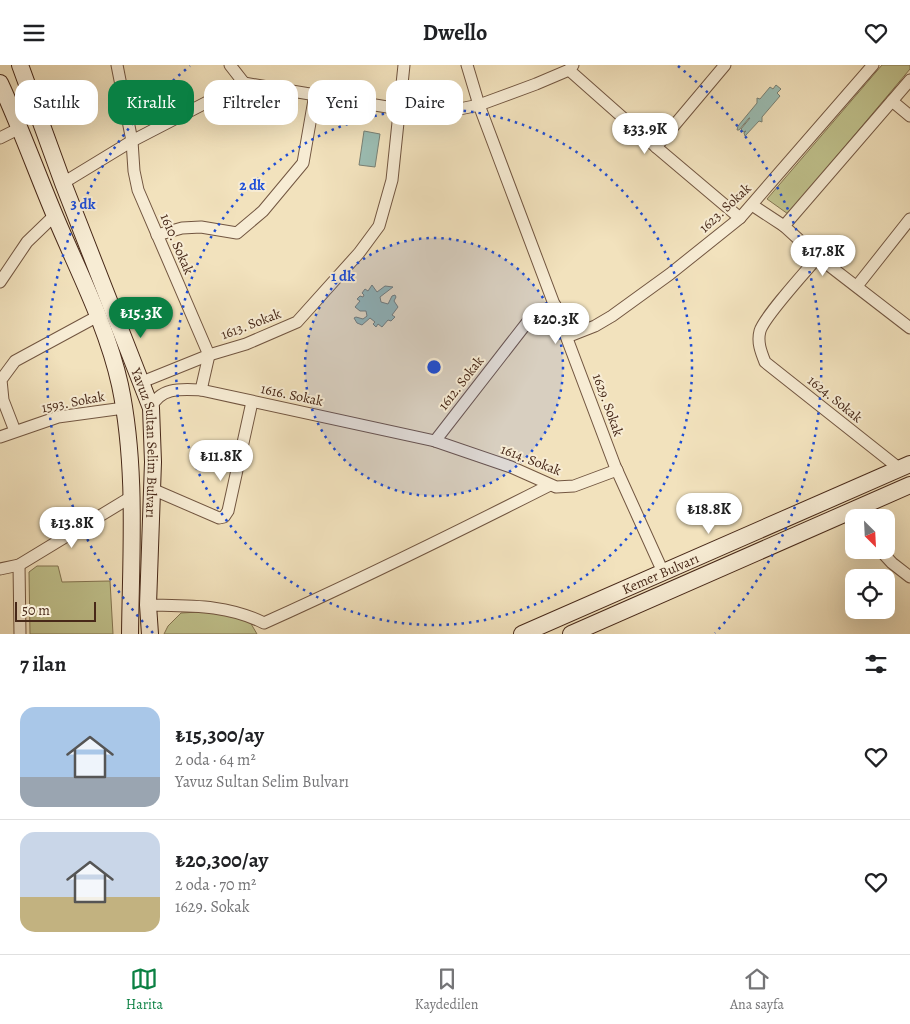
<!DOCTYPE html>
<html lang="tr">
<meta charset="utf-8">
<style>
:root{--surface:#fff;--page:#f2f2f2;--text:#202124;--muted:#757577;--line:#e0e0e0;--accent:#0b8043}
body{margin:0;font-family:Alegreya,serif;background:var(--page);color:var(--text);height:100vh;display:flex;flex-direction:column;font-size:19px;white-space:nowrap}
*{box-sizing:border-box;margin:0}
p{font-size:16px;color:var(--muted)}
.icon{flex:none;width:28px;height:28px;fill:none;stroke:currentColor;stroke-width:2;stroke-linecap:round;stroke-linejoin:round}
.map{position:relative;height:569px;overflow:hidden}
.details{display:flex;flex-direction:column;background:var(--surface);flex:1}
.details>*{flex:none}
.top-card{position:absolute;left:15px;top:15px;width:500px;height:45px;display:flex;gap:10px}
.needle{width:32px;rotate:156deg}
.controls{position:absolute;left:845px;top:444px;display:grid;gap:10px}
.controls a{display:grid;place-items:center;width:50px;height:50px;border-radius:10px;background:var(--surface);box-shadow:0 5px 20px #0002;font-size:25px}
.scale{position:absolute;left:15px;bottom:12px;width:81px;box-sizing:border-box;padding-left:5px;border:2px solid #472818;border-top:0;font-size:14px;line-height:18px;white-space:nowrap;color:#472818;-webkit-text-stroke:4px #f7ecd4;paint-order:stroke}
.price{position:absolute;translate:-50% -42px;padding:0 11px;border-radius:18px;background:#fff;color:#222;font-size:16px;line-height:32px;filter:drop-shadow(0 1px 2px #0008)}
.price::after{content:'';position:absolute;left:50%;top:30px;width:15px;height:11px;margin-left:-8px;background:inherit;clip-path:polygon(0 0,100% 0,50% 100%)}
.price.on{background:var(--accent);color:#fff}
ul{padding:0;list-style:none}
li{display:flex;align-items:center;gap:15px;height:125px;padding:0 20px}
li+li{border-top:1px solid var(--line)}
li span{display:grid;place-items:center;flex:none;width:140px;height:100px;border-radius:15px;color:#555}
li>.icon{margin-inline-start:auto}
span .icon{width:60px;height:60px;fill:#fffc;stroke-width:1}
li b{font-size:21px}
h2{display:flex;justify-content:space-between;align-items:center;height:60px;padding:0 20px;font-size:21px}
.tag{padding:0 18px;border-radius:15px;background:var(--surface);box-shadow:0 5px 20px #0002;font-size:18px;line-height:45px}
.tag.on{background:var(--accent);color:#fff}
header{display:flex;justify-content:space-between;align-items:center;height:65px;padding:0 20px;background:var(--surface);font-size:22px;font-weight:700}
.menu{display:flex;justify-content:space-around;align-items:center;height:70px;border-top:1px solid var(--line);background:var(--surface);font-size:14px;color:var(--muted)}
.menu a{display:grid;justify-items:center;gap:2px}
.menu .on{color:var(--accent)}
.map>svg:first-child{display:block}
.green{fill:#c0c28d;stroke:#847552}
.water{fill:#9bbdb3;stroke:#798175}
.lines{fill:none;stroke-linecap:round;stroke-linejoin:round}
.minor-casing{stroke:#725641;stroke-width:13}
.secondary-casing{stroke:#472818;stroke-width:18}
.minor{stroke:#f7ecd4;stroke-width:11}
.secondary{stroke:#f7ecd4;stroke-width:16}
.ring{fill:none;stroke:#1d4ed8;stroke-width:2.5;stroke-dasharray:2.5 5}
.labels{text-anchor:middle;dominant-baseline:central;stroke-width:4;stroke-linejoin:round;paint-order:stroke}
.street-label{font-size:14px;fill:#472818;stroke:#f7ecd4}
.centre{fill:#1d4ed8;stroke:#f7ecd4;stroke-width:2.5}
.ring-label{font-size:15px;text-anchor:middle;font-weight:bold;fill:#1d4ed8;stroke:#f7ecd4;stroke-width:4;stroke-linejoin:round;paint-order:stroke}
</style>
<header><svg class="icon" aria-label="menu" viewBox="0 0 24 24"><path d="M4 6h16M4 12h16M4 18h16"/></svg>Dwello<svg class="icon" aria-label="heart" viewBox="0 0 24 24"><path d="M12 20l-8-8c-3-5 5-10 8-4 3-6 11-1 8 4z"/></svg></header>
<div class="map">
<svg width="910" height="569" viewBox="0 0 910 569">
<rect width="100%" height="100%" fill="#f2e2bd"/>
<filter id="stains"><feTurbulence type="fractalNoise" baseFrequency=".004" numOctaves="4"/><feColorMatrix values="0 0 0 0 .2 0 0 0 0 .09 0 0 0 0 .02 0 0 0 .5 -.17"/></filter>
<radialGradient id="worn" r=".72"><stop offset=".6" stop-color="#630" stop-opacity="0"/><stop offset="1" stop-color="#630" stop-opacity=".3"/></radialGradient>
<g class="green">
<polygon points="882,0 910,0 910,4 788,149 767,134"/>
<polygon points="37,501 58,501 62,517 110,516 113,569 30,569 29,507"/>
<polygon points="216,546 250,557 257,569 164,569 168,561 181,548"/>
</g>
<g class="water">
<polygon points="776,20 781,24 777,28 780,31 762,52 762,57 759,56 745,71 744,68 746,66 743,67 741,64 750,53 749,53 739,65 737,65 738,61 757,38 757,33 760,34 770,22 773,24"/>
<polygon points="364,66 380,69 375,102 359,100"/>
<polygon points="372,220 377,227 385,221 393,222 380,232 381,237 388,239 392,231 395,230 396,232 394,236 398,242 392,250 395,252 391,256 388,255 382,262 378,259 376,262 373,259 375,257 370,253 362,260 357,258 354,253 356,252 363,254 367,251 366,246 360,246 355,242 360,236 357,234 360,231 363,232 364,230 362,228 365,224 368,226"/>
</g>
<g class="lines">
<g class="minor-casing">
<g id="minor">
<polyline points="117,0 132,76 134,106 138,125 209,290 201,325"/>
<polyline points="230,0 244,18"/>
<polyline points="467,0 479,40 615,401 663,507"/>
<polyline points="569,5 656,82 740,153"/>
<polyline points="892,36 910,51"/>
<polyline points="0,73 20,63"/>
<polyline points="656,82 725,0"/>
<polyline points="63,118 132,76 244,18 399,44 445,47 479,40 536,19 569,5 573,0"/>
<polyline points="752,140 784,161 818,192 910,263"/>
<polyline points="784,161 910,15"/>
<polyline points="157,170 182,163 201,162 237,168 263,146 303,98 315,29"/>
<path d="M818,192C806,206 764,252 760,266C757,277 761,287 765,297L900,404"/>
<polyline points="0,217 27,177 55,150"/>
<polyline points="857,221 910,154"/>
<polyline points="567,272 595,261 612,251 670,209 740,153 873,0"/>
<polyline points="142,317 209,290 246,279 297,257 359,188 379,161 392,115 404,0"/>
<path d="M151,343C160,322 181,324 201,325L435,376L511,402L556,422L574,421L617,405"/>
<polyline points="15,366 3,335 1,315 15,296 98,251"/>
<polyline points="0,372 58,352 124,343"/>
<polyline points="435,376 529,255 555,240"/>
<polyline points="152,424 219,453 224,452 228,446 252,337"/>
<polyline points="880,485 892,498 910,512"/>
<polyline points="19,500 20,569"/>
<polyline points="0,504 19,500 131,432"/>
<path d="M148,540C189,541 226,539 264,558C360,515 455,468 550,420"/>
</g>
</g>
<g class="secondary-casing">
<g id="secondary">
<path id="s1" d="M20,0L63,118L151,343L153,397L148,540L150,569"/>
<path d="M0,18C20,61 36,106 55,151C78,206 107,261 120,320C137,401 131,487 130,569"/>
<path id="s2" d="M522,569L910,399"/>
<polyline points="571,569 910,420"/>
</g>
</g>
<use href="#minor" class="minor"/>
<use href="#secondary" class="secondary"/>
</g>
<circle cx="434" cy="302" r="129" fill="#1d4ed8" fill-opacity=".12"/>
<g class="ring">
<circle cx="434" cy="302" r="129"/>
<circle cx="434" cy="302" r="258"/>
<path d="M153 568A387 387 0 0 1 190 1M678 1A387 387 0 0 1 715 568"/>
</g>
<g class="labels">
<g class="street-label">
<text transform="translate(725 143) rotate(-43)">1623. Sokak</text>
<text transform="translate(177 179) rotate(67)">1610. Sokak</text>
<text transform="translate(251 259) rotate(-21)">1613. Sokak</text>
<text transform="translate(461 318) rotate(-52)">1612. Sokak</text>
<text transform="translate(292 330) rotate(12)">1616. Sokak</text>
<text transform="translate(835 334) rotate(39)">1624. Sokak</text>
<text transform="translate(73 337) rotate(-11)">1593. Sokak</text>
<text transform="translate(608 340) rotate(70)">1629. Sokak</text>
<text stroke="none"><textPath href="#s1" startOffset="401">Yavuz Sultan Selim Bulvarı</textPath></text>
<text transform="translate(531 395) rotate(21)">1614. Sokak</text>
<text stroke="none"><textPath href="#s2" startOffset="151">Kemer Bulvarı</textPath></text>
</g>
</g>
<circle cx="434" cy="302" r="8" class="centre"/>
<g class="ring-label">
<text x="252" y="125">2 dk</text>
<text x="83" y="144">3 dk</text>
<text x="343" y="216">1 dk</text>
</g>
<rect width="100%" height="100%" filter="url(#stains)"/>
<rect width="100%" height="100%" fill="url(#worn)"/>
</svg>
<div class="controls">
<a><svg class="needle" viewBox="-14 -14 28 28"><path d="M0-13l5 13h-10z" fill="#e53935"/><path d="M0 13l5-13h-10z" fill="#757577"/></svg></a>
<a><svg class="icon" aria-label="locate" viewBox="0 0 24 24"><circle cx="12" cy="12" r="6"/><path d="M12 2v4M12 18v4M2 12h4M18 12h4"/></svg></a>
</div>
<div class="scale">50 m</div>
<b class="price" style="left:645px;top:90px">₺33.9K</b>
<b class="price" style="left:823px;top:212px">₺17.8K</b>
<b class="price on" style="left:141px;top:274px">₺15.3K</b>
<b class="price" style="left:556px;top:280px">₺20.3K</b>
<b class="price" style="left:221px;top:417px">₺11.8K</b>
<b class="price" style="left:709px;top:470px">₺18.8K</b>
<b class="price" style="left:72px;top:484px">₺13.8K</b>
<div class="top-card">
<a class="tag">Satılık</a>
<a class="tag on">Kiralık</a>
<a class="tag">Filtreler</a>
<a class="tag">Yeni</a>
<a class="tag">Daire</a>
</div>
</div>
<section class="details">
<h2>7 ilan<svg class="icon" aria-label="filters" viewBox="0 0 24 24"><path d="M4 7h16M4 17h16"/><circle cx="9" cy="7" r="2"/><circle cx="15" cy="17" r="2"/></svg></h2>
<ul>
<li><span style="background:linear-gradient(#a9c7e8 70%,#9aa5b1 0)"><svg class="icon" aria-label="home" viewBox="0 0 24 24"><path d="M3 11l9-7 9 7M6 9v11h12V9"/></svg></span><div><b>₺15,300/ay</b><p>2 oda · 64 m²</p><p>Yavuz Sultan Selim Bulvarı</p></div><svg class="icon" aria-label="heart" viewBox="0 0 24 24"><path d="M12 20l-8-8c-3-5 5-10 8-4 3-6 11-1 8 4z"/></svg></li>
<li><span style="background:linear-gradient(#c9d6e8 65%,#c2b280 0)"><svg class="icon" aria-label="home" viewBox="0 0 24 24"><path d="M3 11l9-7 9 7M6 9v11h12V9"/></svg></span><div><b>₺20,300/ay</b><p>2 oda · 70 m²</p><p>1629. Sokak</p></div><svg class="icon" aria-label="heart" viewBox="0 0 24 24"><path d="M12 20l-8-8c-3-5 5-10 8-4 3-6 11-1 8 4z"/></svg></li>
</ul>
</section>
<nav class="menu">
<a class="on"><svg class="icon" aria-label="map" viewBox="0 0 24 24"><path d="M3 6l6-2 6 2 6-2v14l-6 2-6-2-6 2zM9 4v14M15 6v14"/></svg>Harita</a>
<a><svg class="icon" aria-label="saved" viewBox="0 0 24 24"><path d="M7 4h10v16l-5-4-5 4z"/></svg>Kaydedilen</a>
<a><svg class="icon" aria-label="home" viewBox="0 0 24 24"><path d="M3 11l9-7 9 7M6 9v11h12V9"/></svg>Ana sayfa</a>
</nav>
